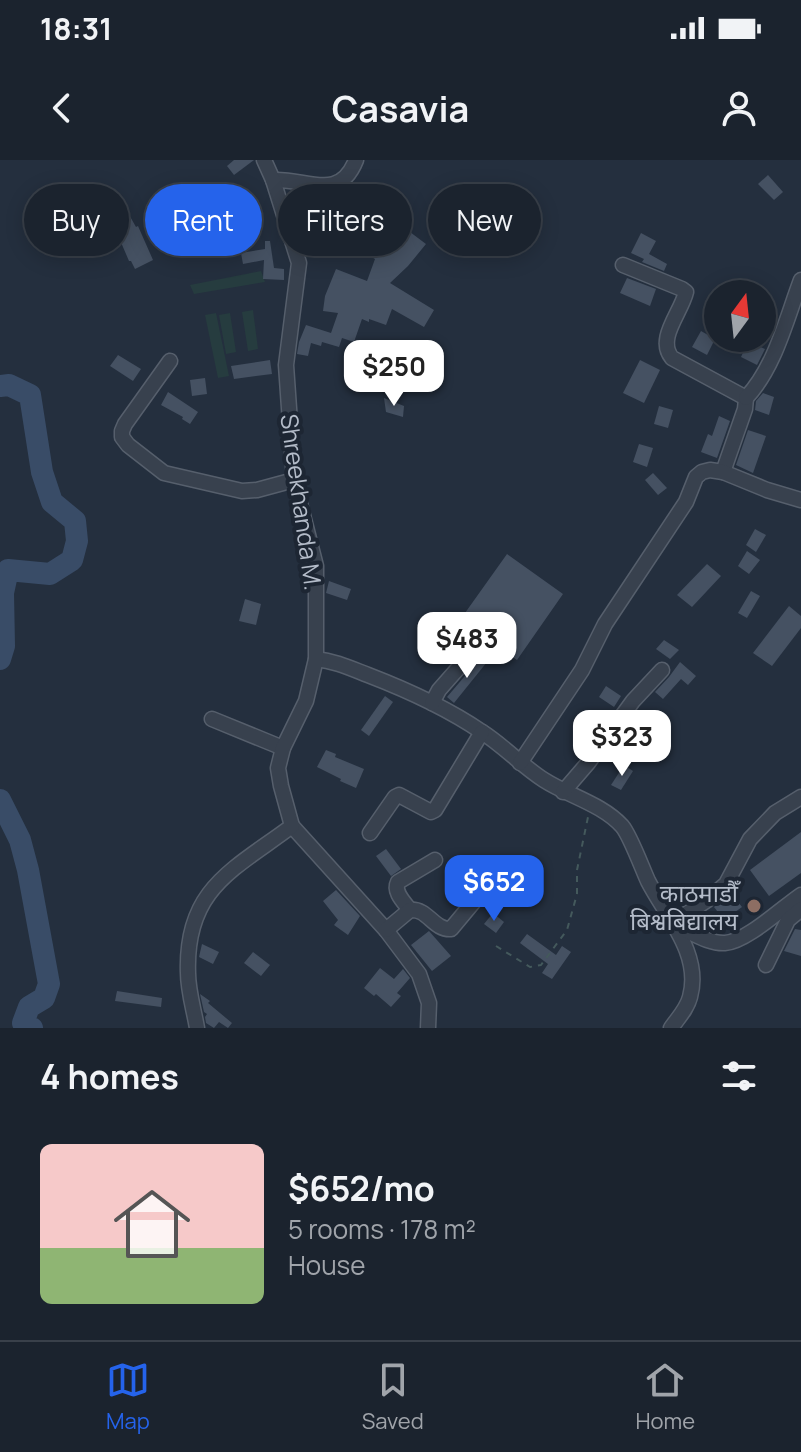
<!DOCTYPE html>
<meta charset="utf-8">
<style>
:root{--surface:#1b232e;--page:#282f3a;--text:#f1f3f6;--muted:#a0a4aa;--line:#39404a;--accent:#2563eb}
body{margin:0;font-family:Manrope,"Noto Sans Devanagari",sans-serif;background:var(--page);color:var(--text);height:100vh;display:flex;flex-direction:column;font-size:30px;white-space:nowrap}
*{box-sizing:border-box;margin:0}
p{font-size:26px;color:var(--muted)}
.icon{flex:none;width:44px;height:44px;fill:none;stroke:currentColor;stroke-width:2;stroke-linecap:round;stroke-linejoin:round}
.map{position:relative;height:868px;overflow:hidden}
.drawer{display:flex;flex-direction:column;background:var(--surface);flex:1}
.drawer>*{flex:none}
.hud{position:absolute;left:24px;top:24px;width:754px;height:72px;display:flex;gap:16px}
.needle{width:52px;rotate:15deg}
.controls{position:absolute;left:704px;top:120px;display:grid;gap:16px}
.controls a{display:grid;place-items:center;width:72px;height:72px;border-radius:50%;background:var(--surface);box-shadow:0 4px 20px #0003,0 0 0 2px var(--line);font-size:40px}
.price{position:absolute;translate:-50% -68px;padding:0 18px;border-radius:16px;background:#fff;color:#222;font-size:26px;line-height:52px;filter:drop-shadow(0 2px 4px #0008)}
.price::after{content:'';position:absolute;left:50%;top:48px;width:24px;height:18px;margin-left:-12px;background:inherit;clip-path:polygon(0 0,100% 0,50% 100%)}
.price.selected{background:var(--accent);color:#fff}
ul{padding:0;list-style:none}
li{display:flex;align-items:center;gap:24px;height:200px;padding:0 40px}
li+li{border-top:2px solid var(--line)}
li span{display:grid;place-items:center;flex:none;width:224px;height:160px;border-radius:12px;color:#555}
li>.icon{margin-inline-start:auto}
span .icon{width:96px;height:96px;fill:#fffc;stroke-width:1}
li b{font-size:34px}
h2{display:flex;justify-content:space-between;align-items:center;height:96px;padding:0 40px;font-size:34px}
.pill{padding:0 28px;border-radius:36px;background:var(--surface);box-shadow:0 4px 20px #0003,0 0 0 2px var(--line);font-size:28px;line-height:72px}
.pill.selected{background:var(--accent);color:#fff}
.status{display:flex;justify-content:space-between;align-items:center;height:56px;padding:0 40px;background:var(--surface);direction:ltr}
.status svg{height:22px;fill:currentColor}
header{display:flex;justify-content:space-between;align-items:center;height:104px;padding:0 40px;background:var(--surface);font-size:36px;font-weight:700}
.tabs{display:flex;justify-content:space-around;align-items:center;height:112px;border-top:2px solid var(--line);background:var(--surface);font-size:22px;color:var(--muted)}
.tabs a{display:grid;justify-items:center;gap:4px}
.tabs .selected{color:var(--accent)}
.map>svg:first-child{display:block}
.green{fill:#263c3f}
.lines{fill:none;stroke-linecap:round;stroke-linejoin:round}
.river{stroke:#394c67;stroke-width:22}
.building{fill:#455162}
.minor-casing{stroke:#565f6c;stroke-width:17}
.path{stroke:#44595c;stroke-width:2;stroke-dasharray:6 6;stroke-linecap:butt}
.minor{stroke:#38414e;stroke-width:14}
.education-dot{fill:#8d6e63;stroke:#1d2633;stroke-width:3}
.labels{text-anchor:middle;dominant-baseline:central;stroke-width:8;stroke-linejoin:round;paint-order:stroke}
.street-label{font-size:24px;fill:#b4bcc9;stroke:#1d2633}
.poi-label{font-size:24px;fill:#b4bcc9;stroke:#1d2633;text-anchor:end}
</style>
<div class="status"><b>18:31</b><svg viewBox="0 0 49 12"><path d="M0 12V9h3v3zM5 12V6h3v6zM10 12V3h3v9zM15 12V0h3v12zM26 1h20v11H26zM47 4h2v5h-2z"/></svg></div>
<header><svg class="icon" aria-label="back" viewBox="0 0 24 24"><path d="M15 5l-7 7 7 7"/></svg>Casavia<svg class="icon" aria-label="person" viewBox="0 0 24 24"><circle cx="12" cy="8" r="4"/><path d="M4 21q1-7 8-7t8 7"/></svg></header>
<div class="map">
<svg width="801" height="868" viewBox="0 0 801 868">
<rect width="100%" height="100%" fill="#242f3e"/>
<g class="green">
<polygon points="261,111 265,122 194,134 190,125"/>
<polygon points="253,150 258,189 248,191 242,152"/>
<polygon points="216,153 229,216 218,218 205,155"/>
<polygon points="230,153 236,192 226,194 219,155"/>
</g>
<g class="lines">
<g class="river">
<polyline points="0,226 9,225 30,235 42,312 52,342 75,361 77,381 72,400 50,414 8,410 3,433 4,486 0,499"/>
<polyline points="0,640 20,680 28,710 49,824 44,838 29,847 23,863 32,868"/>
</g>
</g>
<g class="building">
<polygon points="234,0 254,0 234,15 227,6"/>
<polygon points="768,15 783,32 774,40 758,24"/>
<polygon points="331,40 347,51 344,64 323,61 322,65 308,62 311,46 328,49"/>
<polygon points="123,44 136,67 138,66 153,100 135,109 131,101 129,101 114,66 111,67 104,54"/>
<polygon points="398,63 426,84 408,106 390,123 434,150 424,167 392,149 386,165 369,159 369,162 362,159 354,182 342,178 339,187 322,182 321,186 311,183 308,196 297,194 299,182 306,165 331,173 338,153 323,151 325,136 336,109 367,121 375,99 368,95 381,75 386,78"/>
<polygon points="641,73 656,81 649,94 667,104 664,111 642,102 644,99 631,93"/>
<polygon points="265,81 270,81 274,108 284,109 284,120 263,119 264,100 243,104 241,93 265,89"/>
<polygon points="627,118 656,129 650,146 620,133"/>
<polygon points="710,135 718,139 718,157 703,149"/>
<polygon points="762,143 776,149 773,155 777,157 772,167 762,163"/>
<polygon points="701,171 715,179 707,195 692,187"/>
<polygon points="748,182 765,189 757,205 741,197"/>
<polygon points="118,195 141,209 133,221 110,206"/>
<polygon points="270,200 272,214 234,219 231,206"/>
<polygon points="640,200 660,210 644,243 623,233"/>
<polygon points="205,218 207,234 192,236 190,220"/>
<polygon points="168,232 198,252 190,264 182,259 183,257 161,245"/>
<polygon points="763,233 774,237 769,255 755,250 756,241"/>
<polygon points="384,238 404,246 403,257 386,252"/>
<polygon points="659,246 673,250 668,268 654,264"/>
<polygon points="719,256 730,261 717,298 701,292 708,274 712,276"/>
<polygon points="748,270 766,276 753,313 736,305"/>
<polygon points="639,284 653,288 647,307 633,302"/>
<polygon points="653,313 667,328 658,335 645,320"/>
<polygon points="755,369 766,375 756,392 746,385"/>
<polygon points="747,391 760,400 749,414 738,406"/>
<polygon points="507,394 563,434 517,500 492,483 493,478 489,472 484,470 477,472 460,460"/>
<polygon points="707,404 721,416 692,447 677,435"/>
<polygon points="329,421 351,429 347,440 326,433"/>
<polygon points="751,431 760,436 747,458 738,453"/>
<polygon points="245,439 261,444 256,465 239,461"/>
<polygon points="789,446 801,456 801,468 772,506 753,493"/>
<polygon points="459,464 469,478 459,491 446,482"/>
<polygon points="664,480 679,490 670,499 656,489"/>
<polygon points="482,496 487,502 454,543 447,537"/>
<polygon points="680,502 696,516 688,525 681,519 663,539 655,532 669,517"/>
<polygon points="606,526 621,536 614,547 599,537"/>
<polygon points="385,536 393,542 369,576 361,570"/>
<polygon points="326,590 336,594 335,597 364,609 356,628 340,621 341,619 317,607"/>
<polygon points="624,605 633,611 621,630 611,625"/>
<polygon points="801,672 801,713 769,736 750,710"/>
<polygon points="386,689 401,709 391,716 376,696"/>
<polygon points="523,719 533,728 523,741 515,734 519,721"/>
<polygon points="336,730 360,756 348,775 334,765 338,760 323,741"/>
<polygon points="731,733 742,747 724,760 714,747"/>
<polygon points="493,753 504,762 496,773 484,764"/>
<polygon points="795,769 801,770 801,796 784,791"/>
<polygon points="429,771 451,796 432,811 411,785"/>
<polygon points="527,774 556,795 562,786 571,792 552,819 542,813 548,804 520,783"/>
<polygon points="202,784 219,792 213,804 199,797"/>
<polygon points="253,792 270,805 261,816 244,803"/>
<polygon points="380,808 394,819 403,809 410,818 397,833 401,836 391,847 376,834 374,836 364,828"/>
<polygon points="117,831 162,838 161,847 115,841"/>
<polygon points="200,834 210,841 208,843 232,863 228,868 219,862 214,868 206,863 205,857 207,854 204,852"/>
</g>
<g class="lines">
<g class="minor-casing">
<g id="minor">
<path d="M273,20C307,18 339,43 356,0"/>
<path d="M623,105L682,129L686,132C681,153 656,179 672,198L746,238L745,249L723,312"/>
<polyline points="170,201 125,264 122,271 122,277 128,285 164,313 242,331 257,330 294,320"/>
<path d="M746,238C775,207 786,160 801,120"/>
<path d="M316,499C335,501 350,508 368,515C407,530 447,548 482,572C504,586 522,606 544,620C569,636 602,644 622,666C630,675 642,708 648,721C666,756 702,794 690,837C687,849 678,858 671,868"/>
<polyline points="432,543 439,530 483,480"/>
<polyline points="212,559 283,588"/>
<polyline points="520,603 582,510 605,464 686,342 696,317 702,312 710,310 723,312 767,330 801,340"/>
<polyline points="563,632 588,603 633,541 662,510"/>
<polyline points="292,666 386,770 419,814 429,843 428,868"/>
<polyline points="370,673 395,637 399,635 431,652 435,650 482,572"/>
<path d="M410,750C404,742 393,732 398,722L435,700"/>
<polyline points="674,762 706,741 726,724 750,679 775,653 801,637"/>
<path d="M676,766C691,772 709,784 725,783C746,782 783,747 801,735"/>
<path d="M386,770L410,750C428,748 433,770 451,769L476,739L498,719"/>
<polyline points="766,805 788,760 801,749"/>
<path d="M197,868C194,850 188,831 188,813C185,729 233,710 292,666L281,626L278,608L283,588L306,541L316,499V406L294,320L286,205L299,103L273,20L264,0"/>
</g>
</g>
<polyline class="path" points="496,786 530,807 541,805 567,770 577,734 577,710 588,657"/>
<use href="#minor" class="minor"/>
</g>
<circle class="education-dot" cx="754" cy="746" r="8"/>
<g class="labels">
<g class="street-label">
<text transform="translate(302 342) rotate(82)">Shreekhanda M.</text>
</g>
<g class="poi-label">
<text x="738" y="732">काठमाडौँ<tspan x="738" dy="28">बिश्वबिद्यालय</tspan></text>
</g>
</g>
</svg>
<div class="controls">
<a><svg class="needle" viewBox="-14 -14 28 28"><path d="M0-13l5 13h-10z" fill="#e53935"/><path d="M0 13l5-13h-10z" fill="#a0a4aa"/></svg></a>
</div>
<b class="price" style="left:394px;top:248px">$250</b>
<b class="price" style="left:467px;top:520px">$483</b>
<b class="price" style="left:622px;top:618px">$323</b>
<b class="price selected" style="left:494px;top:763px">$652</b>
<div class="hud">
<a class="pill">Buy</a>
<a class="pill selected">Rent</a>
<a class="pill">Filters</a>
<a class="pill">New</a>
</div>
</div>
<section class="drawer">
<h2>4 homes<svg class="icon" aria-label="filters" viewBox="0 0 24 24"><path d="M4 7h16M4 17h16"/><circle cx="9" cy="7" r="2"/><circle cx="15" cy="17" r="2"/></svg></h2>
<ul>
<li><span style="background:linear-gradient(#f6c9c9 65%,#8fb573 0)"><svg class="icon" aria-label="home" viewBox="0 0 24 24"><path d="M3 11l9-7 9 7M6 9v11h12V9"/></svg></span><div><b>$652/mo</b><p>5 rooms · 178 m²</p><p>House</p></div></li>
</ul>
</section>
<nav class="tabs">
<a class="selected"><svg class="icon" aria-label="map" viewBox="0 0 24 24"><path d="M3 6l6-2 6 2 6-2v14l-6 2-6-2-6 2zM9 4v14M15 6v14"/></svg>Map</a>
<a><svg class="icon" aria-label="saved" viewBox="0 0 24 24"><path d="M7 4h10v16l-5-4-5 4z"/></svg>Saved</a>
<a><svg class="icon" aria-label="home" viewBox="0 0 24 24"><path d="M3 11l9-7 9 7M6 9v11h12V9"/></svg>Home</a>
</nav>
